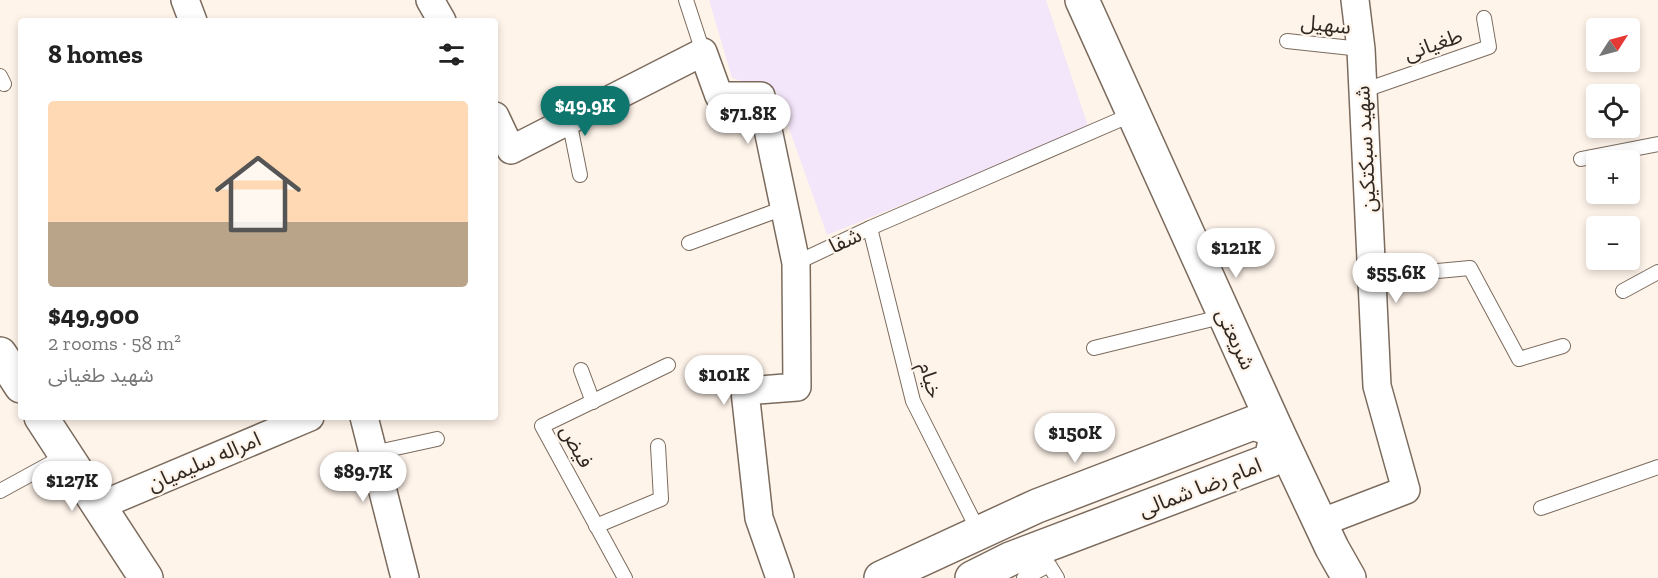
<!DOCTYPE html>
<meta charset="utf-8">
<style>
:root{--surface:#fff;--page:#f2f2f2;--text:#222;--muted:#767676;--line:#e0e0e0;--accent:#0f766e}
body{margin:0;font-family:"Zilla Slab","Noto Sans Arabic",serif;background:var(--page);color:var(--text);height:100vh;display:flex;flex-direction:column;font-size:22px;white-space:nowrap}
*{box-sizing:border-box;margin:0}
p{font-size:20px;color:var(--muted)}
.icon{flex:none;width:33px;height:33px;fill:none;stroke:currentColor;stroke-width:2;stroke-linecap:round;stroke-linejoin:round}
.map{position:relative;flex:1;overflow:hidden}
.drawer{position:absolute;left:18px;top:18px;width:480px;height:402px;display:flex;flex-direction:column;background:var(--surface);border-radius:6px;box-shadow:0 3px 9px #0003}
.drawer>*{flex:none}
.needle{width:39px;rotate:54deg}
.controls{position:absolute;left:1586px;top:18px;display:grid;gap:12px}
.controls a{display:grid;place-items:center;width:54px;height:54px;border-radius:6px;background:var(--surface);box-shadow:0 3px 9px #0003;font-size:30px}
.price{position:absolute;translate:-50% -51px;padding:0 14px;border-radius:21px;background:#fff;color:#222;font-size:20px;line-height:39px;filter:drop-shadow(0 2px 3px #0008)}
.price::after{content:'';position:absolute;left:50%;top:36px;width:18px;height:14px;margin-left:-9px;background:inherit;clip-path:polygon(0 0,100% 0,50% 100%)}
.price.current{background:var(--accent);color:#fff}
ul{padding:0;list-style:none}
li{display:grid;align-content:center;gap:12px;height:318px;padding:0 30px}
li+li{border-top:2px solid var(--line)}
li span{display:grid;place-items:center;height:186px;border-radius:6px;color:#555}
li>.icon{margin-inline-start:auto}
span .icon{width:108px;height:108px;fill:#fffc;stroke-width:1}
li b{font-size:26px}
h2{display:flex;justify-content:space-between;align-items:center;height:72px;padding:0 30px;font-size:26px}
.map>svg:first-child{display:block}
.medical{fill:#f4e6fa}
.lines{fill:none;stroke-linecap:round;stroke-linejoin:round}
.service-casing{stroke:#7b6b5d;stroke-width:16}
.minor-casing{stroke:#7b6b5d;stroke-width:30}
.tertiary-casing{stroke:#7b6b5d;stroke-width:36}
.secondary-casing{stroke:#7b6b5d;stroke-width:36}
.service{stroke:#fff;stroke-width:14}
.minor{stroke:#fff;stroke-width:27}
.tertiary{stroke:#fff;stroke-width:33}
.secondary{stroke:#fff;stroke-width:33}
.labels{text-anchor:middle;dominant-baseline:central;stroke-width:4.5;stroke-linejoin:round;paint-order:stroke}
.street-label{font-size:21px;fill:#302923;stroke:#fff4ea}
</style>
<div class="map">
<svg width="1658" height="578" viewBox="0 0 1658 578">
<rect width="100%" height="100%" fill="#fff4ea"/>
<polygon class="medical" points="709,0 1046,0 1089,129 827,235 776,92 732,78"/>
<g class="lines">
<g class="service-casing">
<g id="service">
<polyline points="686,0 703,52"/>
<polyline points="1287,41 1361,49"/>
<polyline points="0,76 4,84"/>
<polyline points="1362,91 1489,47 1484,18"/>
<polyline points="569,120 580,175"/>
<polyline points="1581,159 1658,144"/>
<polyline points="870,228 913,401 979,532"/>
<polyline points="689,243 784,208"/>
<polyline points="796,263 870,228 1133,114"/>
<polyline points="1373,277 1470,268 1519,359 1563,346"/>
<polyline points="1623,291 1658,272"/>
<polyline points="1094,348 1225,316"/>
<polyline points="581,370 593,402"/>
<polyline points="373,453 437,439"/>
<polyline points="0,491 66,455"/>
<polyline points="1541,508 1658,467"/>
<polyline points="596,526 661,499 658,446"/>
<polyline points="625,578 542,426 668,365"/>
<polyline points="1024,578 1049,565 1057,578"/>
</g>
</g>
<g class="minor-casing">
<g id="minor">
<polyline points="185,0 193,21"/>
<polyline points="430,0 442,21"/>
<polyline points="495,116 511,150 703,52 719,96 761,96 796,263 797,387 745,391 759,518 780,578"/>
<polyline points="364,417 405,578"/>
<polyline points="99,506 310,417"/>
<polyline points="1320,523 1406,490 1377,386 1361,49 1355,0"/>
</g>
</g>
<g class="tertiary-casing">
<g id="tertiary">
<polyline points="0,354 21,386"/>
<polyline points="41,417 146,578"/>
<polyline points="881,578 1037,506 1253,423 1277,431 1271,460 1010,559 972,578"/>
</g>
</g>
<g class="secondary-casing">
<polyline id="secondary" points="1082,0 1277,431 1332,548 1349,578"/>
</g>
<use href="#service" class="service"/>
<use href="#minor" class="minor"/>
<use href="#tertiary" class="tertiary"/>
<use href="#secondary" class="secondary"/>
</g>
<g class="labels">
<g class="street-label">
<text transform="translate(1326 24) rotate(6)">سهیل</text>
<text transform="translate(1433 44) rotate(-19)">طغیانی</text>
<text transform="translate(1365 149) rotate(-93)">شهید سبکتکین</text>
<text transform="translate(845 240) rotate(-25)">شفا</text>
<text transform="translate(1236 339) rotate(65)">شریعتی</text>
<text transform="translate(931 380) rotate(73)">خیام</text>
<text transform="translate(577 446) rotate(61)">فیض</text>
<text transform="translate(204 461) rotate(-23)">امراله سلیمیان</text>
<text transform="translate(1200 487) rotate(-21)">امام رضا شمالی</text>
</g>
</g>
</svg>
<div class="controls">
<a><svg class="needle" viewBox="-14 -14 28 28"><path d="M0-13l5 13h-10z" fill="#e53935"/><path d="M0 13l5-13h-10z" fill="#767676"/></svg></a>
<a><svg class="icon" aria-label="locate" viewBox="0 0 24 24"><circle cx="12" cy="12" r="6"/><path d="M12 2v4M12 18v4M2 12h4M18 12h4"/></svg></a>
<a>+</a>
<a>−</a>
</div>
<b class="price current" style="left:585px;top:137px">$49.9K</b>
<b class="price" style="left:748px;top:145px">$71.8K</b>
<b class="price" style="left:1236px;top:279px">$121K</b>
<b class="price" style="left:1396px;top:304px">$55.6K</b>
<b class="price" style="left:724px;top:406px">$101K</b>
<b class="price" style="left:1075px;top:464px">$150K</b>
<b class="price" style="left:363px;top:503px">$89.7K</b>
<b class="price" style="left:72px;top:512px">$127K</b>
<section class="drawer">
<h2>8 homes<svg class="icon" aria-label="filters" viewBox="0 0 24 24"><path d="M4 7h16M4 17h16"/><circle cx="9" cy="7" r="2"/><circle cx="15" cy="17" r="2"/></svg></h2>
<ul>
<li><span style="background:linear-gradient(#ffd9b3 65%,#b9a48a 0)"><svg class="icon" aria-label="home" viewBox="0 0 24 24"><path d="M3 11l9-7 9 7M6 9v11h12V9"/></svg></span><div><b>$49,900</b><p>2 rooms · 58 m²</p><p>شهید طغیانی</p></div></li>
</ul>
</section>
</div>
